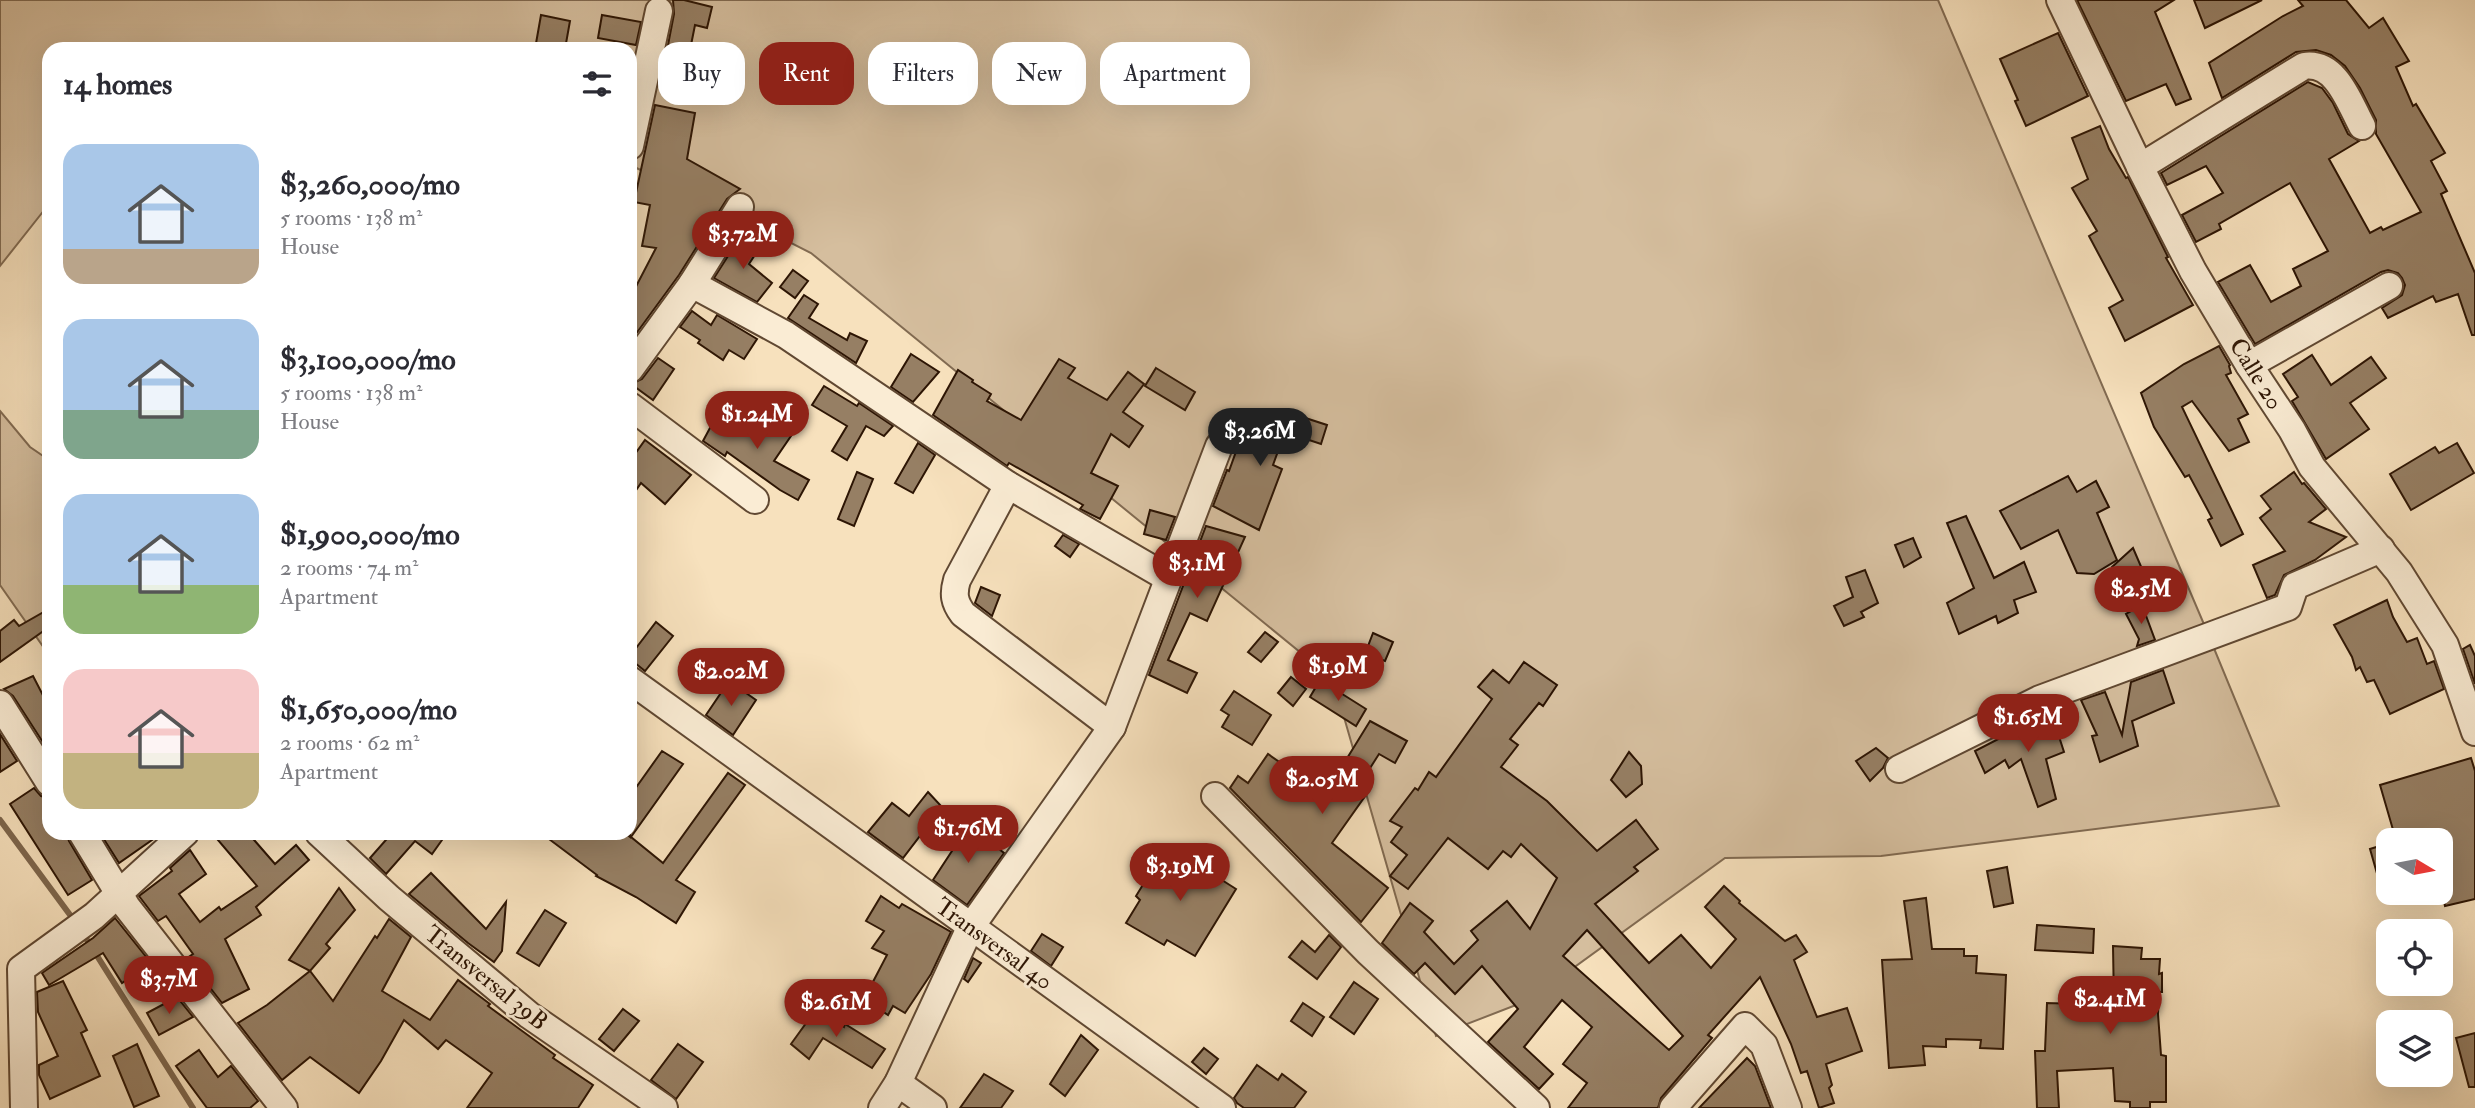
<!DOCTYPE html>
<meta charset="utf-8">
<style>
:root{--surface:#fff;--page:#f7f7f7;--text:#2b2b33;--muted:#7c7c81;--accent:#8f2418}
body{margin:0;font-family:"IM FELL Double Pica",serif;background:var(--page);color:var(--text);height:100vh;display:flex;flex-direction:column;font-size:26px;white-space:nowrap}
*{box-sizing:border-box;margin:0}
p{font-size:23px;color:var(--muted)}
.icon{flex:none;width:38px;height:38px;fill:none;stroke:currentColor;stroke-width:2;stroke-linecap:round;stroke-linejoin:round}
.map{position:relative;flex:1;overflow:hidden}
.details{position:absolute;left:42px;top:42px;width:595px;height:798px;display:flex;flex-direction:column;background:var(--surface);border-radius:21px;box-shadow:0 7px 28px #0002}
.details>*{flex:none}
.top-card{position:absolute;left:658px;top:42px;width:665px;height:63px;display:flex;gap:14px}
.needle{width:46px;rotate:100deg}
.fabs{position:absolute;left:2376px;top:828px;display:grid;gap:14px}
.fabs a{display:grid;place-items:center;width:77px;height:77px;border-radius:14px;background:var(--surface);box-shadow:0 7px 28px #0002;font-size:35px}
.price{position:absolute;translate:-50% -60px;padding:0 16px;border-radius:24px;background:var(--accent);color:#fff;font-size:23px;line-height:46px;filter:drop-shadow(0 2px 4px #0008)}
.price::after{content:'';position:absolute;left:50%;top:42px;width:21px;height:16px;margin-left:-10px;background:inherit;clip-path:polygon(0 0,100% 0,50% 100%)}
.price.active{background:#222;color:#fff}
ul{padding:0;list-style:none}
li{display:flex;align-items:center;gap:21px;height:175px;padding:0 21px}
li span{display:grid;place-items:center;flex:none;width:196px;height:140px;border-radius:21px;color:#555}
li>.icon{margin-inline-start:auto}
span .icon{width:84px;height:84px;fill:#fffc;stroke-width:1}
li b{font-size:30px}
h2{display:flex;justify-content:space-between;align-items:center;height:84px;padding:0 21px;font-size:30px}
.chip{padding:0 24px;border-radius:21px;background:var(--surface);box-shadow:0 7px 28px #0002;font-size:24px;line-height:63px}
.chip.active{background:var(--accent);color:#fff}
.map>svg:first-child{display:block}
.green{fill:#d5be9e;stroke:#816a51;stroke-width:2}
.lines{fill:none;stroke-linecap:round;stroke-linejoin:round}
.stream{stroke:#7d664d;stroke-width:6}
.building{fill:#967f64;stroke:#2d1504;stroke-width:2;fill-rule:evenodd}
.street-casing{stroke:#604832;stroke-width:30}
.street{stroke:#faecd4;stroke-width:26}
.labels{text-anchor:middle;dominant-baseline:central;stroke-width:6;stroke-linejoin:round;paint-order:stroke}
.street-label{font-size:24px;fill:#2d1504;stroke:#faecd4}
</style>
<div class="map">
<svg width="2475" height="1108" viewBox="0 0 2475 1108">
<rect width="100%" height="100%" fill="#f7e1bd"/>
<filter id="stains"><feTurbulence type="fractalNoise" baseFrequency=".00286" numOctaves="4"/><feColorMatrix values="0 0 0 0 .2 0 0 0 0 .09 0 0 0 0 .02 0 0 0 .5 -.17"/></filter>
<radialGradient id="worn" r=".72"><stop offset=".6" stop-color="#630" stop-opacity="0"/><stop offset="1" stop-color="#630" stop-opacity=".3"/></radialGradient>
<g class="green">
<polygon points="0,0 1938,0 2206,629 2279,806 1881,856 1725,858 1529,1000 1436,1036 1333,679 811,253 722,208 630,165 630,49 49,49 49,204 0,266"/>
<polygon points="0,411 30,447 49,460 49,655 0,585"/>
</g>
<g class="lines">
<g class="stream">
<polyline points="0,820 76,923"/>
<polyline points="82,932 193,1108"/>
</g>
</g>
<g class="building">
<polygon points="673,0 684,0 712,7 707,28 695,25 690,50 668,45 674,14"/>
<polygon points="2077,0 2174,0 2155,12 2191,99 2176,105 2166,84 2126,101"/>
<polygon points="2194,0 2262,0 2205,28"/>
<polygon points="2298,0 2346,0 2369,28 2383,18 2409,61 2396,67 2413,106 2416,104 2445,153 2431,161 2447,191 2441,194 2475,273 2475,335 2472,335 2458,294 2436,302 2433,296 2388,318 2382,308 2402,295 2405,285 2402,278 2398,273 2388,270 2381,272 2255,344 2218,282 2250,265 2271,302 2301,286 2293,269 2328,251 2290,183 2219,224 2221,229 2196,242 2182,215 2223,193 2206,166 2167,185 2161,173 2308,82 2322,88 2333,103 2348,134 2359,141 2329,159 2370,233 2381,227 2383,230 2421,212 2376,134 2376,120 2360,88 2345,66 2331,55 2316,50 2296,52 2222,98 2209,63 2283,16 2303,6"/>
<polygon points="541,15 570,21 565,49 535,49"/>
<polygon points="602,15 641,22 636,45 598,38"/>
<polygon points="2058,33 2088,96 2026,126 2015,101 2018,100 2000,59"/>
<polygon points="655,105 695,113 687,159 740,189 727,199 679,275 630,342 630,298 656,248 642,246 650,205 634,202"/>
<polygon points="2100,126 2109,149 2126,178 2128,177 2168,257 2166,258 2193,305 2125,341 2109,308 2123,300 2089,236 2097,231 2072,188 2088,179 2072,138"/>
<polygon points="742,234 760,247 749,264 772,283 757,302 714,278"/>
<polygon points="793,270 808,281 795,298 780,287"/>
<polygon points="804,295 818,304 809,318 847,340 850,333 867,341 856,363 788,318"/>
<polygon points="692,311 711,325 717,315 757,339 744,359 729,350 723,360 698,343 700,340 680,327"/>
<polygon points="2219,346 2230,365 2229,366 2231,373 2226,375 2248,414 2238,419 2249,442 2229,451 2192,401 2182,407 2243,534 2221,546 2208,520 2212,518 2189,475 2185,477 2154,427 2141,393 2184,364"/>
<polygon points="911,354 939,372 913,402 891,387"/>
<polygon points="2312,355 2331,385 2371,357 2386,378 2350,403 2369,429 2326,459 2292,401 2298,397 2283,374"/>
<polygon points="658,358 674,369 653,400 631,384 642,379"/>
<polygon points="1059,359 1075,368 1068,378 1107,400 1128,372 1144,384 1123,412 1143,426 1129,447 1111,434 1091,473 1118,486 1100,519 1080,509 1083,505 1009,463 1007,466 933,415 958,370 973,380 972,382 991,394 987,401 1021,420"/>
<polygon points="1156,368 1195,392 1185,410 1145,386"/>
<polygon points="824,386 857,406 859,403 893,426 884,436 866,426 847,460 832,451 847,426 812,405"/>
<polygon points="718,413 749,429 758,416 776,427 779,423 793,433 774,461 809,480 798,500 780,490 727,452 725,456 703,441"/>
<polygon points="1290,413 1327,425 1321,444 1285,432 1273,465 1282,469 1259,530 1213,506 1227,470 1229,471 1242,435 1245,436 1252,418 1285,430"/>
<polygon points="645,440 691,475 665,504 641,483 630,499 630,461"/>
<polygon points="918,443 935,455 913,493 895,483"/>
<polygon points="2457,443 2474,473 2411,510 2390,474 2435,447 2439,453"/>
<polygon points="857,472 873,479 854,526 838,519"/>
<polygon points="2294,472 2302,484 2304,483 2326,509 2309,522 2346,537 2315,560 2284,575 2275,595 2267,598 2253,565 2285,551 2260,518 2271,509 2261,496"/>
<polygon points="2068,476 2077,492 2096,481 2109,507 2097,513 2117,560 2094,574 2077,573 2058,530 2021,549 2000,511"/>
<polygon points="1150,510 1175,517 1166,540 1144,534"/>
<polygon points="1966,516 1994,578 2024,562 2036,592 2014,600 2018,613 1998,623 1996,616 1959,634 1947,603 1974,588 1947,523"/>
<polygon points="1206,526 1245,537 1207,621 1190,613 1168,660 1197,673 1187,693 1149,675"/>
<polygon points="1063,535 1079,544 1070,557 1055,546"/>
<polygon points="1913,538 1921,557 1904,567 1895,545"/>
<polygon points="2133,548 2149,585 2141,590 2143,593 2128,602 2112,567"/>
<polygon points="1865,570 1878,603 1861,612 1864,617 1844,626 1834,606 1853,597 1846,577"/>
<polygon points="981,587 1000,595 992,616 975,603"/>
<polygon points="2387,600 2393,617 2407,642 2417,638 2427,664 2434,661 2444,689 2390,714 2374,680 2367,682 2360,667 2356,670 2352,657 2334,625"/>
<polygon points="2142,605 2155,640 2137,646 2139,639 2126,614"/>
<polygon points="49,609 49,627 0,662 0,631 14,620 19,626"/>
<polygon points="656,622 673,636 645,671 630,659 630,656"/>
<polygon points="1265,632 1278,642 1261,662 1248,652"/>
<polygon points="1373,633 1393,642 1385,661 1365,654"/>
<polygon points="2470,645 2475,656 2475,684 2463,649"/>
<path d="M1524,662L1557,685L1543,706L1539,703L1510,739L1518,745L1501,767L1547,801L1597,851L1636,820L1658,849L1634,867L1638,871L1595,904L1649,963L1681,935L1711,968L1736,939L1705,907L1724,886L1740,901L1739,903L1785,941L1796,935L1807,952L1794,960L1817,1017L1847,1008L1862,1051L1826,1064L1832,1085L1829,1088L1834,1103L1819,1108L1807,1071L1801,1073L1791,1044L1760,977L1708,1035L1712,1038L1661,1098L1658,1108H1568L1587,1083L1563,1064L1592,1027L1562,1000L1524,1047L1553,1074L1539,1089L1488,1042L1518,1009L1482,966L1455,994L1425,963L1414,974L1382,943L1410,903L1433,921L1424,932L1454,964L1478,940L1471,931L1507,901L1530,929L1557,878L1521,844L1511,857L1503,851L1488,869L1448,838L1408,889L1390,876L1407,855L1391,842L1402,827L1390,821L1415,788L1418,790L1429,772L1436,777L1492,699L1478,687L1493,670L1509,683ZM1587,930L1683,1036L1669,1050L1563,956Z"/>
<polygon points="2163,670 2174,703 2132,721 2138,746 2100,762 2092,736 2097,735 2081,700 2105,692 2122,735 2131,682"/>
<polygon points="33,676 49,707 49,741 44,744 13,696 4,689"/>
<polygon points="1291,677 1306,689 1293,706 1278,693"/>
<polygon points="1320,680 1366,709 1356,726 1310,697"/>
<polygon points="729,681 756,700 733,735 706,715"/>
<polygon points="1234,691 1271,715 1252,745 1222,727 1229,715 1221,710"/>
<polygon points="2051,712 2064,752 2046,759 2056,799 2038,807 2021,759 2009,768 2005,760 1985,773 1975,751"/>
<polygon points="1370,721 1407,741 1395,763 1379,754 1358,787 1368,792 1332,843 1388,888 1361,922 1230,788 1238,776 1248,783 1268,754 1325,794"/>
<polygon points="0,734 17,761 0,772"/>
<polygon points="1876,748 1888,758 1883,768 1870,781 1856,761"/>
<polygon points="662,751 683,764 631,837 663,863 728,773 745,785 676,880 695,892 676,923 636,897 596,876 597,875 541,833 625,833 630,837 630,796"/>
<polygon points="1629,752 1641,766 1642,784 1626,797 1611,780"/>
<polygon points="2471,758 2475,771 2475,899 2445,906 2441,889 2441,840 2396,840 2380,785"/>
<polygon points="34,788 41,796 49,798 49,833 66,833 69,841 92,880 68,895 10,804"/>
<polygon points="928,792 942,807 903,858 868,832 892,803 909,816"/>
<polygon points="969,825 1004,853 967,905 933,880"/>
<polygon points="100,833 162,833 119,863"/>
<polygon points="212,833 248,833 275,864 296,845 309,860 256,907 261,915 225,939 249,989 222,1003 187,958 193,954 166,916 158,921 139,896 172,871 170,868 190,850 206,874 179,894 200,922 219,907 221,910 257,886"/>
<polygon points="392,833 433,833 442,840 432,854 415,841 386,874 370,858"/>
<polygon points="2389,843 2389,897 2384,898 2370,849"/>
<polygon points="1165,849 1178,858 1181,854 1236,889 1195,956 1167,940 1164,945 1126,923 1140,900 1136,896"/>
<polygon points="2007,867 2013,903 1994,907 1987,871"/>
<polygon points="431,873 486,929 506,902 502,951 494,962 468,943 409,894"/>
<polygon points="339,888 355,910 326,944 330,948 310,971 289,960"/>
<polygon points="881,896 899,908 902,904 951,932 931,974 905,1013 893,1006 888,1015 864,999 887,955 872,948 884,931 866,921"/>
<polygon points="1926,898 1932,949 1964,949 1964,956 1977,956 1976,973 2006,975 2003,1049 1980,1048 1981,1040 1946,1039 1946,1047 1923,1046 1925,1065 1889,1068 1882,960 1912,959 1904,901"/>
<polygon points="545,910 566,923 539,966 517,953"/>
<polygon points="115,918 151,963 122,983 103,953 49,985 42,973 93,938"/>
<polygon points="389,919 411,937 382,991 430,1020 458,980 490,1004 488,1006 555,1055 553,1058 593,1085 578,1108 467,1108 492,1073 446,1040 438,1049 404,1020 381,1061 359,1093 310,1057 282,1080 238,1023 267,1005 310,971 333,1001 375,936 377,938"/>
<polygon points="2037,925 2094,929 2093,953 2035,950"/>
<polygon points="1042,934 1063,947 1051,966 1031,951"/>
<polygon points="1329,935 1341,947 1317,979 1289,957 1302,941 1315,952"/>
<polygon points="2113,946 2142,948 2141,959 2160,959 2159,974 2162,973 2162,992 2159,992 2158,1014 2161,1055 2166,1056 2166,1102 2150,1102 2150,1108 2130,1108 2130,1102 2115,1101 2113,1068 2057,1071 2059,1108 2037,1108 2035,1051 2045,1051 2047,1003 2114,1005"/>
<polygon points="973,958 981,963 968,982 964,979"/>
<polygon points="63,981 87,1030 81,1033 100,1076 50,1099 39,1075 39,1065 58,1056 38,1012 37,992"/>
<polygon points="1354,982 1378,999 1354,1034 1330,1017"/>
<polygon points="177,997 193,1017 159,1035 147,1013"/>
<polygon points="1303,1003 1324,1017 1312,1036 1291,1021"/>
<polygon points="817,1008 844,1027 845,1024 885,1049 872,1068 823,1038 809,1059 791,1044"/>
<polygon points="623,1009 639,1021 614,1051 599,1039"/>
<polygon points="2475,1033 2475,1087 2469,1087 2456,1038"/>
<polygon points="1081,1035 1098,1050 1065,1096 1050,1084"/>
<polygon points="137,1044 159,1096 134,1107 113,1056"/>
<polygon points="678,1044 703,1062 676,1099 651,1080"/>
<polygon points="1204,1048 1218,1059 1206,1074 1192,1062"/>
<polygon points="199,1050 218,1077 231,1066 258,1101 250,1108 207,1108 176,1066"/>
<polygon points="1747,1058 1755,1066 1771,1108 1699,1108"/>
<polygon points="1257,1065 1278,1080 1282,1074 1306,1092 1294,1108 1244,1108 1237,1103 1234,1098"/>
<polygon points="984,1074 1013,1091 1001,1108 960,1108"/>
</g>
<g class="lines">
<g class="street-casing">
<g id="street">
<polyline points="2060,0 2140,167 2193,271 2249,365 2292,430 2312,467 2399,572 2445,645 2475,732"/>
<polyline points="630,146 659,11"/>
<path d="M2140,167L2304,66C2336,61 2349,102 2362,126"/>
<polyline points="692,284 786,335 1008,485 1168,578"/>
<polyline points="2249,365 2389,286"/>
<polyline points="630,369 692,284 740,207"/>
<polyline points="630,406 755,500"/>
<path d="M1008,485L957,580C953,594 954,602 963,614L1112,727"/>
<path d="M630,680C828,822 1024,967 1222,1108"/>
<polyline points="0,704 49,782"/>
<polyline points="1899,769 2040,699 2288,607 2295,586 2381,549"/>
<polyline points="1215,796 1368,952 1536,1108"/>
<polyline points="82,833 127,907 284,1108"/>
<polyline points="319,833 389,898 529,1015 664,1108"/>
<polyline points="898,1083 933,1108"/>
<polyline points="24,1108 21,969 94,916 185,833"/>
<polyline points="882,1108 898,1083 970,928 1112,727 1219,446"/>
<polyline points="1673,1108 1745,1026 1764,1045 1788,1108"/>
</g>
</g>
<use href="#street" class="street"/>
</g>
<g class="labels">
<g class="street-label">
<text transform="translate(2256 374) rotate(58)">Calle 20</text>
<text transform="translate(994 944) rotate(36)">Transversal 40</text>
<text transform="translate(486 978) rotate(39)">Transversal 39B</text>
</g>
</g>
<rect width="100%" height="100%" filter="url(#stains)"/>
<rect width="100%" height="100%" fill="url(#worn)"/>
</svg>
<div class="fabs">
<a><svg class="needle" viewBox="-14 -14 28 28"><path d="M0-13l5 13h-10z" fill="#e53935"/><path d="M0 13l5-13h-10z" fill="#7c7c81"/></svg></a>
<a><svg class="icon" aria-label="locate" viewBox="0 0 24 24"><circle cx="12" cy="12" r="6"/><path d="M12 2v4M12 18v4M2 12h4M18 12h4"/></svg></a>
<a><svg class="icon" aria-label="layers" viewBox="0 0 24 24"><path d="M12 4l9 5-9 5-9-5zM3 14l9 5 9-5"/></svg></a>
</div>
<b class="price" style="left:743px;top:271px">$3.72M</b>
<b class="price" style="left:757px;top:451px">$1.24M</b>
<b class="price active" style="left:1260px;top:468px">$3.26M</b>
<b class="price" style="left:1197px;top:600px">$3.1M</b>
<b class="price" style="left:2141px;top:626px">$2.5M</b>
<b class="price" style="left:1338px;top:703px">$1.9M</b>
<b class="price" style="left:731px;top:708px">$2.02M</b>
<b class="price" style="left:2028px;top:754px">$1.65M</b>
<b class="price" style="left:1322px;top:816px">$2.05M</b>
<b class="price" style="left:968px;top:865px">$1.76M</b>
<b class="price" style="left:1180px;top:903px">$3.19M</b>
<b class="price" style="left:169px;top:1016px">$3.7M</b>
<b class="price" style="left:2110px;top:1036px">$2.41M</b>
<b class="price" style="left:836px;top:1039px">$2.61M</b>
<div class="top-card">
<a class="chip">Buy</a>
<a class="chip active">Rent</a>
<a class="chip">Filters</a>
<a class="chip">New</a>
<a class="chip">Apartment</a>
</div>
<section class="details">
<h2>14 homes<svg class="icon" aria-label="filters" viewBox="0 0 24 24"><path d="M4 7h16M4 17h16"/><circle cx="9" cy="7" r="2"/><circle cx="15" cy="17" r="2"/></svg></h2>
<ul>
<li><span style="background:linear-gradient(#a9c7e8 75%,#b9a48a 0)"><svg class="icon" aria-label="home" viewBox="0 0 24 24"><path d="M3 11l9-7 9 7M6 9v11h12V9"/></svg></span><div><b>$3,260,000/mo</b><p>5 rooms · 138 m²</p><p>House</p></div></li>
<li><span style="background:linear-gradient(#a9c7e8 65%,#7fa58c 0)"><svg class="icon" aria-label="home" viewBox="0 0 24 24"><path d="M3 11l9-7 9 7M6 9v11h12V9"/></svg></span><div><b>$3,100,000/mo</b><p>5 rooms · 138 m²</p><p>House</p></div></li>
<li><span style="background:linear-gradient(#a9c7e8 65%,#8fb573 0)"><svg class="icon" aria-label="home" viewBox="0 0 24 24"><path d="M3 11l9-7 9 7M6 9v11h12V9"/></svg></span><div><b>$1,900,000/mo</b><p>2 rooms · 74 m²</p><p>Apartment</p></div></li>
<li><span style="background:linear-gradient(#f6c9c9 60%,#c2b280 0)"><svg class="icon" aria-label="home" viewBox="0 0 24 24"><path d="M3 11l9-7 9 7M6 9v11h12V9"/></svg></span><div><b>$1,650,000/mo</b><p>2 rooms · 62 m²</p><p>Apartment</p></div></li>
</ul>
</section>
</div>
